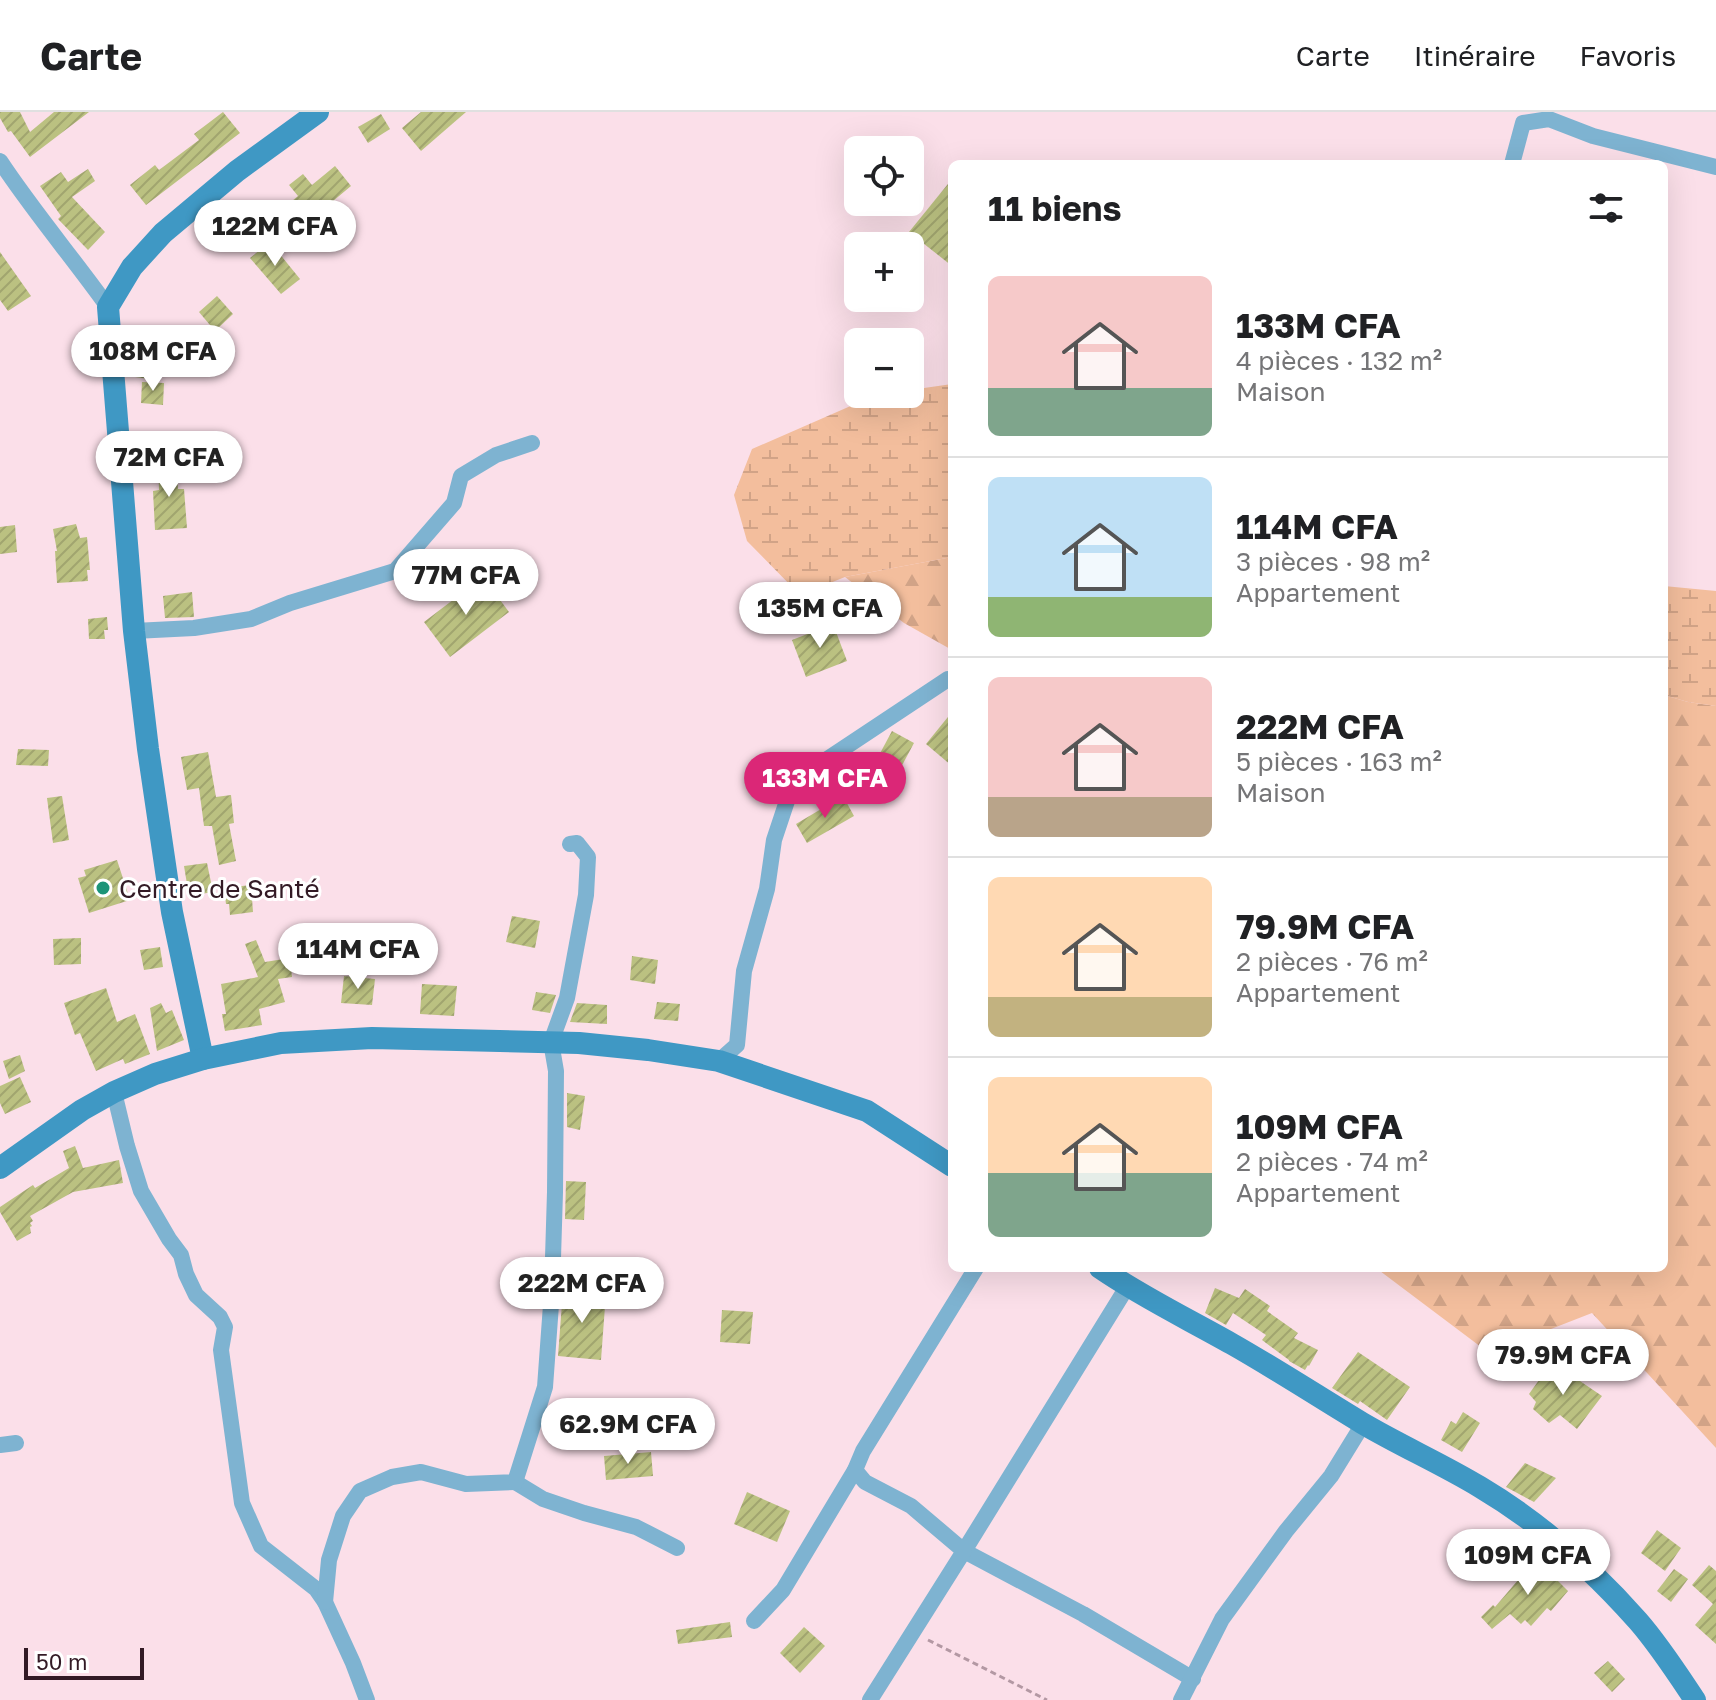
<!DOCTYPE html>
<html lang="fr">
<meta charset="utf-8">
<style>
:root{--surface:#fff;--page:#f2f2f2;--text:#202124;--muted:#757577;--line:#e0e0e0;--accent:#db2777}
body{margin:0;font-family:"Golos Text",sans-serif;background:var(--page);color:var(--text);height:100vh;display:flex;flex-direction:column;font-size:30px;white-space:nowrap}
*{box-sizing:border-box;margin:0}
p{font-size:26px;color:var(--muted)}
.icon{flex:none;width:44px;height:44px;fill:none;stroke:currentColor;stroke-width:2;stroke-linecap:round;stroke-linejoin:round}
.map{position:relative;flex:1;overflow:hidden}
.side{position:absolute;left:948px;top:48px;width:720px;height:1112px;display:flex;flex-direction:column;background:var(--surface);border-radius:12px;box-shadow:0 8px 32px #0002}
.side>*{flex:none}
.buttons{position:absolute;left:844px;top:24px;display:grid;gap:16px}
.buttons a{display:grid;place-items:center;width:80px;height:80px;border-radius:12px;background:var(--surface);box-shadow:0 8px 32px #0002;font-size:40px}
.scale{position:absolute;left:24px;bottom:20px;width:120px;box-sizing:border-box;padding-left:8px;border:4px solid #331a25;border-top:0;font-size:22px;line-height:28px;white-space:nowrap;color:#331a25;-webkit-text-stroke:6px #fff;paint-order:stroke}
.price{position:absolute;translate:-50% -68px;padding:0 18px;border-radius:28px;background:#fff;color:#222;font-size:26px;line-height:52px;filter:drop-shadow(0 2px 4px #0008)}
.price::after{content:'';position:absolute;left:50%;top:48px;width:24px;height:18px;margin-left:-12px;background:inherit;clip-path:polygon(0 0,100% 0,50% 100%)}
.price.active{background:var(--accent);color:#fff}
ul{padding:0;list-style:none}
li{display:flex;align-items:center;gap:24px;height:200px;padding:0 40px}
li+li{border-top:2px solid var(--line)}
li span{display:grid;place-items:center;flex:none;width:224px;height:160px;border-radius:12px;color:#555}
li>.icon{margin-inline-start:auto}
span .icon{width:96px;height:96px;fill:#fffc;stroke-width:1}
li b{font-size:34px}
h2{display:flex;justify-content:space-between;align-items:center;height:96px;padding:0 40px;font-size:34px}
header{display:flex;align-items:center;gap:48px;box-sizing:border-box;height:112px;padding:0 40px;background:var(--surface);border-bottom:2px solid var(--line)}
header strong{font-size:38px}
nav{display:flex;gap:44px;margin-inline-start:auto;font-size:28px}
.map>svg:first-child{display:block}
.forest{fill:url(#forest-firs)}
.wetland{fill:url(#wetland-marsh)}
.building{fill:url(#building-hatch)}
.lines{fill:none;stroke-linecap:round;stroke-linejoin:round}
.path{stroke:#b398a3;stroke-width:3;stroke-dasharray:6 4;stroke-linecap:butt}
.street{stroke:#7eb3d1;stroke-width:16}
.secondary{stroke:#3f98c4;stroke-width:22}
.poi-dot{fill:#1c9478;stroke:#fff;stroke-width:3}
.labels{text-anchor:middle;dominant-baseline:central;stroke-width:6;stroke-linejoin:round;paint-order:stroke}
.poi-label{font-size:26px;fill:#331a25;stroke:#fff;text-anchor:start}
</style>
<header>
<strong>Carte</strong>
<nav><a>Carte</a><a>Itinéraire</a><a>Favoris</a></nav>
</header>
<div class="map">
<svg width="1716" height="1588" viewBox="0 0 1716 1588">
<defs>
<pattern id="forest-firs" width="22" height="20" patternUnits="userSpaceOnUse" patternTransform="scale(2)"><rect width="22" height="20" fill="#f3be9d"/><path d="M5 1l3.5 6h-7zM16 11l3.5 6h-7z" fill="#d1a387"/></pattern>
<pattern id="wetland-marsh" width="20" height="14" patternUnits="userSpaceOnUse" patternTransform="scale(2)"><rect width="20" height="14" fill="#f3be9d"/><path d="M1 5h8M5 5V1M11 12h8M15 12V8" fill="none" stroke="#d1a387"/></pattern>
<pattern id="building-hatch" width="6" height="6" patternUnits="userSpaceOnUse" patternTransform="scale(2)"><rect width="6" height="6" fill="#bbc181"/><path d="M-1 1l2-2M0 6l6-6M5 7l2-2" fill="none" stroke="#a1a56f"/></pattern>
</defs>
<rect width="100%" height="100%" fill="#fbdfe9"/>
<g class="forest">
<polygon points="952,445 952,538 904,511 845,465"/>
<polygon points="1664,583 1688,590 1716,594 1716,1336 1592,1201 1489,1241 1376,1156 1664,1156"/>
</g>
<g class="wetland">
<polygon points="952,272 952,445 845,465 800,483 747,429 734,383 752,337 878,282 910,282 910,278"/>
<polygon points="1664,474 1716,479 1716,594 1688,590 1664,583"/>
</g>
<g class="building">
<polygon points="0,0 20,0 30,20 54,0 89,0 30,45 11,19 8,20 0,6"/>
<polygon points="223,0 240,21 146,93 130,73 155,53 159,58 199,28 194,22"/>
<polygon points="421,0 466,0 421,39 402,16"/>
<polygon points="381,2 390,17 368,31 358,15"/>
<polygon points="335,54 351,74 284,130 268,109 298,84 289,73 303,62 312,73"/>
<polygon points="88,57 95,69 72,85 105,120 88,138 58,107 61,104 40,74 61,60 68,70"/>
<polygon points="952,67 952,154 909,120"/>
<polygon points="270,130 300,167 281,182 250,146"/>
<polygon points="0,140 31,184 8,199 0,188"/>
<polygon points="217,184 233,202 215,219 199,200"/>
<polygon points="131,234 154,237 149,267 128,264"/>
<polygon points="142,270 164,271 163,293 141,291"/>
<polygon points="176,347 178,377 184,377 187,416 155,418 153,379 159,378 158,348"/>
<polygon points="76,412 80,426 87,425 90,458 87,458 88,469 57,471 55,439 57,439 53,417"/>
<polygon points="15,413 17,440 0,442 0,415"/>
<polygon points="483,465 509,500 450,545 424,510"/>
<polygon points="192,480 194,505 165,506 163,484"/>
<polygon points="107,505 108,518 104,518 105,527 89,527 88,507"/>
<polygon points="833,512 847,549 806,565 792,528"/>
<polygon points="952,600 952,654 926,632"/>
<polygon points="892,619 914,631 899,659 877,647"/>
<polygon points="18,637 49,638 48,654 16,653"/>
<polygon points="208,640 216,685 231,683 234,711 229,712 236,749 219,753 212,714 204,714 199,676 187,678 181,645"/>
<polygon points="62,684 69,728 53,731 47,686"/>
<polygon points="843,684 854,704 807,731 796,712"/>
<polygon points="117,748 130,788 89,801 78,766 86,764 84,758"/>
<polygon points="207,751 213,780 189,784 184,754"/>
<polygon points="251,773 253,800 230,803 229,792 226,792 224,776"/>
<polygon points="512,804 540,809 535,836 506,830"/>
<polygon points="81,826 81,852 54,853 53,827"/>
<polygon points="256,828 265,850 290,846 292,865 278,867 285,890 259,897 262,913 225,919 222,902 226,902 221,872 258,865 245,832"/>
<polygon points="160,835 163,855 144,858 140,838"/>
<polygon points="632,844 658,848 655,872 630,868"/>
<polygon points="344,864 375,867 372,893 341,891"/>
<polygon points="422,872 457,874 454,904 420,902"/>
<polygon points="106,876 117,910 135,902 150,942 125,952 123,947 96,959 80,921 75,923 64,891"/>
<polygon points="536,880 556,883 550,901 532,898"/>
<polygon points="657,890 680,892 678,909 654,907"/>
<polygon points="161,891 166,901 172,898 184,928 157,939 150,896"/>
<polygon points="577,891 607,893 607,912 570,910"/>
<polygon points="20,943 25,959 9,967 3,949"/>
<polygon points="20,965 31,990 5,1002 0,991 0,974"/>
<polygon points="567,981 585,984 580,1018 567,1015"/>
<polygon points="75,1034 83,1056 119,1048 123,1071 73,1080 30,1104 33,1109 30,1111 32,1114 30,1115 31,1121 17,1129 0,1100 0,1095 33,1073 35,1076 69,1056 63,1039"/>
<polygon points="566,1069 586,1070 584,1108 565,1107"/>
<polygon points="1215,1176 1239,1186 1245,1177 1270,1194 1267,1199 1298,1221 1294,1226 1318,1238 1309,1254 1308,1253 1305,1258 1289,1249 1289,1248 1262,1228 1266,1223 1233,1201 1226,1213 1205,1201"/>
<polygon points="563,1178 606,1181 601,1248 558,1244"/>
<polygon points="722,1198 753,1200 750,1232 720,1230"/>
<polygon points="1358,1240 1410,1275 1387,1308 1360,1289 1358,1292 1332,1276"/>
<polygon points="1552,1250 1602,1284 1577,1317 1560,1303 1549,1311 1533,1297 1536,1290 1529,1282"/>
<polygon points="1463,1300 1480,1311 1462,1340 1441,1328 1451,1309 1456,1312"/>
<polygon points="651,1340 653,1364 606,1368 604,1344"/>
<polygon points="1525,1351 1556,1366 1534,1390 1506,1375"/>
<polygon points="747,1380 790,1399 777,1430 734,1412"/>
<polygon points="1657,1418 1681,1436 1665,1459 1641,1441"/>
<polygon points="1536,1447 1568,1479 1551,1499 1547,1496 1531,1514 1525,1508 1521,1512 1510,1502 1492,1517 1481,1505 1493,1493 1495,1495"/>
<polygon points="1709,1453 1716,1459 1716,1532 1695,1513 1713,1492 1692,1473"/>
<polygon points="1674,1457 1688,1467 1671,1490 1657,1479"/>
<polygon points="730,1510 732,1525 678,1532 676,1518"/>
<polygon points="804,1515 825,1534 800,1561 780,1541"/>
<polygon points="1608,1549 1625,1567 1612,1580 1594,1561"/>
</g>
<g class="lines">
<polyline class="path" points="928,1528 1047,1588"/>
<g class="street">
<path d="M0,49C33,99 73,146 108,195"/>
<polyline points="1512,52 1523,11 1549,7 1593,24 1716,55"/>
<polyline points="134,519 194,516 251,507 290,491 395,459 454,391 461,364 496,343 532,331"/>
<polyline points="719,949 737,933 744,859 767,777 774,728 788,686 817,654 948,567"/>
<polyline points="114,980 127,1034 141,1079 169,1127 181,1143 186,1162 196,1183 220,1205 225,1215 221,1238 242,1391 261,1434 316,1477 325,1490 353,1551 367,1588"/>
<polyline points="1127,1175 964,1439 1083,1502 1193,1567"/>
<polyline points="0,1333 16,1331"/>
<polyline points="515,1370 543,1387 584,1401 636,1415 677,1436"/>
<polyline points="325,1490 329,1448 343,1404 360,1379 392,1365 421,1360 466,1372 515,1370 545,1275 552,1179 555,1080 556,959 551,930 567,886 586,783 588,745 577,731 570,732"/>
<polyline points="754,1509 783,1478 855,1358"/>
<polyline points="870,1588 964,1439 911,1394 865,1370 855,1358 863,1339 976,1156"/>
<polyline points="1181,1588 1222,1507 1286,1419 1331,1364 1363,1312"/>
</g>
<g class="secondary">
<polyline points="203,947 172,800 148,637 134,519 108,195 132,155 163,121 237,59 318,0"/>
<polyline points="0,1056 82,998 114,980 155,962 203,947 281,931 372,926 579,931 648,938 719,949 867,999 952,1054"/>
<path d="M1100,1156C1142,1185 1188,1207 1232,1232C1276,1257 1319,1285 1362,1311C1401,1334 1442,1352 1480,1375C1539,1410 1593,1458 1638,1509C1659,1533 1677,1561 1695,1588"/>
</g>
</g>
<circle class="poi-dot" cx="103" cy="776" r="8"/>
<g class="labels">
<g class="poi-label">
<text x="119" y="776">Centre de Santé</text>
</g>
</g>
</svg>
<div class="buttons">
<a><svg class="icon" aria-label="locate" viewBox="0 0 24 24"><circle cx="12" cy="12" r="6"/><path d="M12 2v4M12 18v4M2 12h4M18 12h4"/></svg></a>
<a>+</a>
<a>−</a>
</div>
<div class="scale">50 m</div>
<b class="price" style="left:275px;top:156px">122M CFA</b>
<b class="price" style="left:153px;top:281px">108M CFA</b>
<b class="price" style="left:169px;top:387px">72M CFA</b>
<b class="price" style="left:466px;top:505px">77M CFA</b>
<b class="price" style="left:820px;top:538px">135M CFA</b>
<b class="price active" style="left:825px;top:708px">133M CFA</b>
<b class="price" style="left:358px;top:879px">114M CFA</b>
<b class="price" style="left:582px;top:1213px">222M CFA</b>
<b class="price" style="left:1563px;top:1285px">79.9M CFA</b>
<b class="price" style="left:628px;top:1354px">62.9M CFA</b>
<b class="price" style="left:1528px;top:1485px">109M CFA</b>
<section class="side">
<h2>11 biens<svg class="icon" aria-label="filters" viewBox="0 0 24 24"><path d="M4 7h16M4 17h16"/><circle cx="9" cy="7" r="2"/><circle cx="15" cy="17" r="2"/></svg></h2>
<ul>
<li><span style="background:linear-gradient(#f6c9c9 70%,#7fa58c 0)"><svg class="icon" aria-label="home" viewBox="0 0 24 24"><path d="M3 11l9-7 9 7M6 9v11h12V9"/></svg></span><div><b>133M CFA</b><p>4 pièces · 132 m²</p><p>Maison</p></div></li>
<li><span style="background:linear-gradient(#bfe0f5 75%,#8fb573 0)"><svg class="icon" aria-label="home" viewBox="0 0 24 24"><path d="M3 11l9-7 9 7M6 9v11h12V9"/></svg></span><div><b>114M CFA</b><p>3 pièces · 98 m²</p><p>Appartement</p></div></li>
<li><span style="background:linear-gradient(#f6c9c9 75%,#b9a48a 0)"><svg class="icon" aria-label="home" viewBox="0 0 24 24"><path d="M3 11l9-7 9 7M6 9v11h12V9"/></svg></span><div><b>222M CFA</b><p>5 pièces · 163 m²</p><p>Maison</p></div></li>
<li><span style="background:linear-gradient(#ffd9b3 75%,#c2b280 0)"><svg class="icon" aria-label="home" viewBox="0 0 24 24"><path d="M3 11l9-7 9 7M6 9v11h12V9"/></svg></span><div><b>79.9M CFA</b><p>2 pièces · 76 m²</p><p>Appartement</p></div></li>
<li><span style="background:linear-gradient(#ffd9b3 60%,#7fa58c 0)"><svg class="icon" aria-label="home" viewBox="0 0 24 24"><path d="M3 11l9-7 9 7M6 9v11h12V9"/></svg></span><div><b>109M CFA</b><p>2 pièces · 74 m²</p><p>Appartement</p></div></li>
</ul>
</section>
</div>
